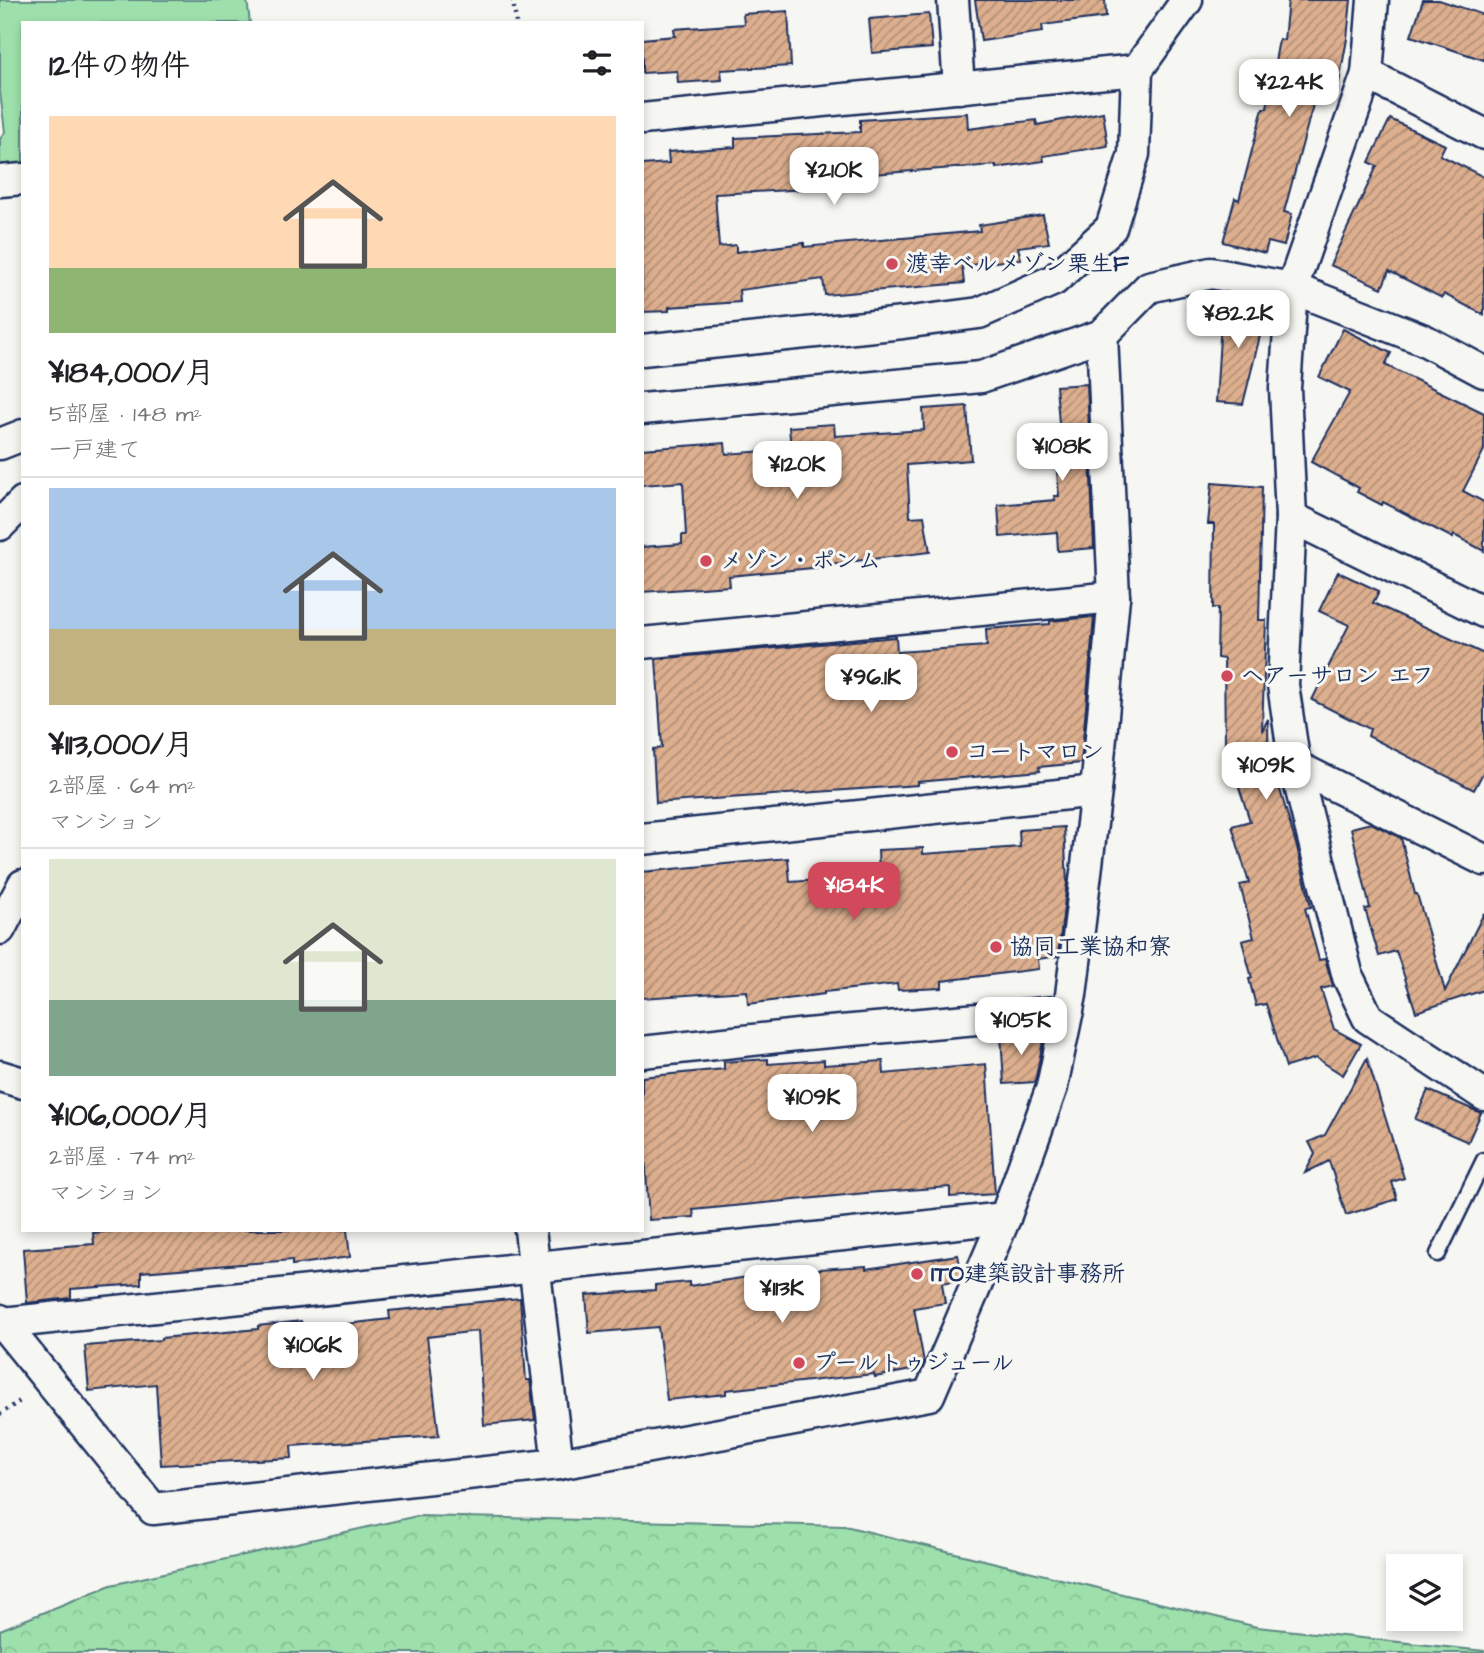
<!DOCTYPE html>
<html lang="ja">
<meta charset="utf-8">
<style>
:root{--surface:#fff;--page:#f6f6f6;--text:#202124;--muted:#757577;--line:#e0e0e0;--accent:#d1495b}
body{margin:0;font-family:"Architects Daughter","Klee One",sans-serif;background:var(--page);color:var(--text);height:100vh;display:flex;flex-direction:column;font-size:26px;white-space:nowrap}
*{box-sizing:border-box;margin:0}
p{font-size:23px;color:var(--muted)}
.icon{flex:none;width:38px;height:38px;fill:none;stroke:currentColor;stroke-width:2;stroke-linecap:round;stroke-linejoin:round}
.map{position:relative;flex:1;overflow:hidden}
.details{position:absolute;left:21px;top:21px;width:623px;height:1211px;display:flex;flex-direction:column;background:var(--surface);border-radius:0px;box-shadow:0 4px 10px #0003}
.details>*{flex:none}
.buttons{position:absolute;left:1386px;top:1554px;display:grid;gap:14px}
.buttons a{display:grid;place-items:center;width:77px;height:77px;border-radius:0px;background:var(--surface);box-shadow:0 4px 10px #0003;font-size:35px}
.price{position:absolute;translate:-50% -60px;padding:0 16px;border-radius:14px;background:#fff;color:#222;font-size:23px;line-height:46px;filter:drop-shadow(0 2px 4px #0008)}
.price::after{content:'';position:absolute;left:50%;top:42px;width:21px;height:16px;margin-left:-10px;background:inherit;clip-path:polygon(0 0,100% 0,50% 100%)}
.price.selected{background:var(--accent);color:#fff}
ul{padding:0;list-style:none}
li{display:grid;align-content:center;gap:14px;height:371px;padding:0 28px}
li+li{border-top:2px solid var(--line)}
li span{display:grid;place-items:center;height:217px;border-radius:0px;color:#555}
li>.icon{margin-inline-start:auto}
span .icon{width:126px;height:126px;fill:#fffc;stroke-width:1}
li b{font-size:30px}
h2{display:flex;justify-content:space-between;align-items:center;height:84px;padding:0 28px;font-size:30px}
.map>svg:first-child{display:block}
.forest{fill:url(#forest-crowns);stroke:#5c8884;stroke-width:2}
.park{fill:#9ee0ab;stroke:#5c8884;stroke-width:2}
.building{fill:url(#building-hatch);stroke:#1b2f5e;stroke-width:2}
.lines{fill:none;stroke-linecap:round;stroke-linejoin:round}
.lane-casing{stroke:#1b2f5e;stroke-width:19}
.street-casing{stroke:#1b2f5e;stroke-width:35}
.path{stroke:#1b2f5e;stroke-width:4.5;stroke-dasharray:2 5;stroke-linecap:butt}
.lane{stroke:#f6f6f2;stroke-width:14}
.street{stroke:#f6f6f2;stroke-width:30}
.poi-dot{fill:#d1495b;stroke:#f6f6f2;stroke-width:2.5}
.labels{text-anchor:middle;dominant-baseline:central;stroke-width:6;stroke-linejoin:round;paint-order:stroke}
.poi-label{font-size:23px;font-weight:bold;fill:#1b2f5e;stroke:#f6f6f2;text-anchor:start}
</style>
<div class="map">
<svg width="1484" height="1653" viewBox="0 0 1484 1653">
<defs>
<pattern id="forest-crowns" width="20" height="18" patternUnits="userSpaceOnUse" patternTransform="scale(1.75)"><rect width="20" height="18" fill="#9ee0ab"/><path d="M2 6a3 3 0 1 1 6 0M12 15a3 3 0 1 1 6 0" fill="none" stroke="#88c096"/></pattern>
<pattern id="building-hatch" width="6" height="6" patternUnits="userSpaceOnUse" patternTransform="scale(1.75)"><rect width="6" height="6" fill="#ddaf8e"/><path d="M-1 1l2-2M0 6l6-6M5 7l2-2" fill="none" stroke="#b28f77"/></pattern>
</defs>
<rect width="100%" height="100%" fill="#f6f6f2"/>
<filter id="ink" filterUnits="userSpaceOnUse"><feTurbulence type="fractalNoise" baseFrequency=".0143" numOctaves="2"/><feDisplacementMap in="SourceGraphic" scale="14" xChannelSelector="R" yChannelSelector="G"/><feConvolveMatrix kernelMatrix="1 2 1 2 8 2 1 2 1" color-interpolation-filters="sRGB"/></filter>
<g filter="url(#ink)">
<polygon class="forest" points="417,1516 845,1526 1257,1627 1484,1651 1484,1653 0,1653 0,1630 111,1585"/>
<polygon class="park" points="0,0 247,0 250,23 23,23 23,165 0,167 0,139 5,132 0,92"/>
<g class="building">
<polygon points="975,0 1105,0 1106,17 1042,25 1043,32 981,41"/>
<polygon points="1288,0 1351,0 1347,39 1337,93 1317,90 1284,212 1292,214 1284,246 1268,242 1265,253 1223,242 1235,198 1239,200 1263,108 1267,108 1279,39 1284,40"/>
<polygon points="1423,0 1439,0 1484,15 1484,60 1411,36"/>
<polygon points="788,11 791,66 721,70 722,80 678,83 677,71 642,73 642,39 675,36 674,29 744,24 743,14"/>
<polygon points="929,14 932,48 872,53 869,19"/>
<polygon points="1103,112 1108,146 1043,156 1044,161 996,168 996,165 844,176 845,187 715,194 719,247 736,245 736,252 804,243 804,247 980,231 979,225 1043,215 1049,243 1018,247 1021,259 962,266 964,283 825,295 823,279 739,290 740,302 669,307 669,311 642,312 642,165 669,163 668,152 735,147 735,138 860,132 860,120 967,113 968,129 1036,120 1037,125"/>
<polygon points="1390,119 1445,145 1440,155 1484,177 1484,315 1444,294 1442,298 1389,271 1382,288 1330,265 1377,166 1369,162"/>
<polygon points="1222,304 1267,308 1243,404 1216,402"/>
<polygon points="1343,329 1391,353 1385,365 1484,413 1484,450 1463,491 1484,502 1484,551 1454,535 1453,538 1383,502 1382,505 1357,492 1359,488 1311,462 1350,392 1319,377"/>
<polygon points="1087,384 1094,548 1058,551 1057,532 1000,537 998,505 1055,500 1054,496 1059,496 1055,448 1061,448 1056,386"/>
<polygon points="967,406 971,460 907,465 910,517 924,516 930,552 823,565 823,567 729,576 730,586 642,592 642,547 682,544 682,535 686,535 683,482 642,485 642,449 725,443 726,454 791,449 789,427 834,424 835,436 924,430 923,409"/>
<polygon points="1212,483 1262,487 1259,620 1266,620 1262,731 1268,719 1269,787 1275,773 1298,851 1311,907 1305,908 1319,960 1325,959 1333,986 1321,989 1334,1029 1361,1044 1343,1075 1316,1058 1286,1067 1266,1004 1256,1006 1249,979 1252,978 1242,941 1254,938 1240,885 1249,883 1232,826 1250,821 1225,744 1224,659 1217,658 1218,608 1213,608 1214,524 1208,524"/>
<polygon points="1338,572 1379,591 1373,603 1484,654 1484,771 1474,790 1368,736 1370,729 1312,700 1349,625 1319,611"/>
<polygon points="1094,617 1081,763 1039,767 1040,771 918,782 918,785 656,803 653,749 662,748 656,659 896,637 897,652 987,646 986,629 1050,624 1050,621"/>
<polygon points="1371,823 1401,838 1415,894 1417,894 1445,991 1484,913 1484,990 1416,1012 1396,951 1379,956 1365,909 1370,908 1351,828"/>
<polygon points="1064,827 1067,882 1058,956 1038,959 1039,969 942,981 942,988 898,990 897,984 824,992 824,994 748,1004 747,991 642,998 642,872 788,858 790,882 879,876 878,850 923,848 923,854 1020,847 1019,830"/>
<polygon points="1045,1031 1035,1082 1004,1084 1001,1035"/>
<polygon points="1367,1058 1404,1178 1392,1182 1397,1199 1346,1215 1329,1161 1305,1173 1315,1154 1309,1142 1325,1135"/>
<polygon points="768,1059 768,1064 824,1060 824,1065 883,1061 884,1074 986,1064 995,1194 950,1197 950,1187 866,1193 693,1210 694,1217 649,1220 644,1140 642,1140 642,1077 724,1069 724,1062"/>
<polygon points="1428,1090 1481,1113 1468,1142 1415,1119"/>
<polygon points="130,1230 347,1230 350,1257 292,1265 292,1260 141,1272 141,1284 71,1289 71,1298 27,1303 23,1249 94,1244 93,1233"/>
<polygon points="958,1255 962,1275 959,1280 942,1283 945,1303 914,1308 924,1362 921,1368 875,1377 874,1374 726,1390 726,1394 667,1400 658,1327 589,1333 586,1295 655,1290 655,1285 689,1282 689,1286 787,1271 866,1266 866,1269"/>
<polygon points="520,1298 526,1380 530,1380 535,1420 484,1425 478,1331 427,1337 439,1436 291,1446 292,1458 161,1465 156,1384 89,1391 85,1346 161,1340 161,1338 258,1329 258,1326 301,1321 302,1329 390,1319 389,1311"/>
</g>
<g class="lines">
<g class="lane-casing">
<polyline id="lane" points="1438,1254 1484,1160"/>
</g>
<g class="street-casing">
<g id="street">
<polyline points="953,0 959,88"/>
<polyline points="1373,0 1367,74 1292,288 1285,388 1291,517 1484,612"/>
<polyline points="1367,74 1484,134"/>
<polyline points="642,119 1137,70"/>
<polyline points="0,181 23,179"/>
<polyline points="642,350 903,323 979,313 1054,280 1111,228 1134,154 1137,70 1187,0"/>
<polyline points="642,409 981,377 1102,335 1149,287 1211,273 1292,288 1424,340 1484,372"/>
<polyline points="0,444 23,435"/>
<polyline points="1291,517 1283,685 1295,766 1348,977 1368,1018 1484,1095"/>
<polyline points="0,525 23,502"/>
<polyline points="642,643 1114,597"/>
<polyline points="1295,766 1484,860"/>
<polyline points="642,839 1096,791"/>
<polyline points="0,929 23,885"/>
<polyline points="642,1052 807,1034 1068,1011"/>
<polyline points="0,1076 23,1083"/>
<polyline points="530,1230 558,1464"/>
<polyline points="0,1320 153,1509 558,1464 929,1395 1005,1218 1052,1087 1071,995 1096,791 1114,597 1102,335"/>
<polyline points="3,1323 1005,1218"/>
</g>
</g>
<g class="path">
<polyline points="513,0 516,23"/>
<polyline points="0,1414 23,1399"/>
</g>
<use href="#lane" class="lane"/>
<use href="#street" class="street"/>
</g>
</g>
<g class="poi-dot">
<circle cx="892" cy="264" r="7"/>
<circle cx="706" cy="561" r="7"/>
<circle cx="1227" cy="676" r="7"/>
<circle cx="952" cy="752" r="7"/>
<circle cx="996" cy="947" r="7"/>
<circle cx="917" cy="1274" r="7"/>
<circle cx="799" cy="1363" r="7"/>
</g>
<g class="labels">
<g class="poi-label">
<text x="906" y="264">渡幸ベルメゾン栗生F</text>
<text x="720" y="561">メゾン・ポンム</text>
<text x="1241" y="676">ヘアーサロン エフ</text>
<text x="966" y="752">コートマロン</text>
<text x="1010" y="947">協同工業協和寮</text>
<text x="931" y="1274">ITO建築設計事務所</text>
<text x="813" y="1363">プールトゥジュール</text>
</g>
</g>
</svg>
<div class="buttons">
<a><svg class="icon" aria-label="layers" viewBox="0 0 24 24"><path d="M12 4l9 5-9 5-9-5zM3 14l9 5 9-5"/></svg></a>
</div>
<b class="price" style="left:1289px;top:119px">¥224K</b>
<b class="price" style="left:834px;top:207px">¥210K</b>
<b class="price" style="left:1238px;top:350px">¥82.2K</b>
<b class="price" style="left:1062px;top:483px">¥108K</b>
<b class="price" style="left:797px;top:501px">¥120K</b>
<b class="price" style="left:871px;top:714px">¥96.1K</b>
<b class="price" style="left:1266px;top:802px">¥109K</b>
<b class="price selected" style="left:854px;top:922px">¥184K</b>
<b class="price" style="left:1021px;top:1057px">¥105K</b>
<b class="price" style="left:812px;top:1134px">¥109K</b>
<b class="price" style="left:782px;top:1325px">¥113K</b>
<b class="price" style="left:313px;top:1382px">¥106K</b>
<section class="details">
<h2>12件の物件<svg class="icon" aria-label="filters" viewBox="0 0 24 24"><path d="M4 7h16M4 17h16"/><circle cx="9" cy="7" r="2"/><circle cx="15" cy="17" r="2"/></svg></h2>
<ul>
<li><span style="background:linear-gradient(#ffd9b3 70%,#8fb573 0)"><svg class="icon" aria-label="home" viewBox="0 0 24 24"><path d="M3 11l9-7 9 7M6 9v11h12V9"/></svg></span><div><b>¥184,000/月</b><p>5部屋 · 148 m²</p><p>一戸建て</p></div></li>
<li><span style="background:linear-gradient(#a9c7e8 65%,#c2b280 0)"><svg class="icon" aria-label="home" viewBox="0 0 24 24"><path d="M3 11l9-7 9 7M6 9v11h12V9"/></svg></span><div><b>¥113,000/月</b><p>2部屋 · 64 m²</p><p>マンション</p></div></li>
<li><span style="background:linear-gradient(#dfe7d0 65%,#7fa58c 0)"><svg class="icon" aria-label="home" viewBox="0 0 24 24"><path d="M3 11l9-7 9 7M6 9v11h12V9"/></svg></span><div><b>¥106,000/月</b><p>2部屋 · 74 m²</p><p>マンション</p></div></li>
</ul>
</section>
</div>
